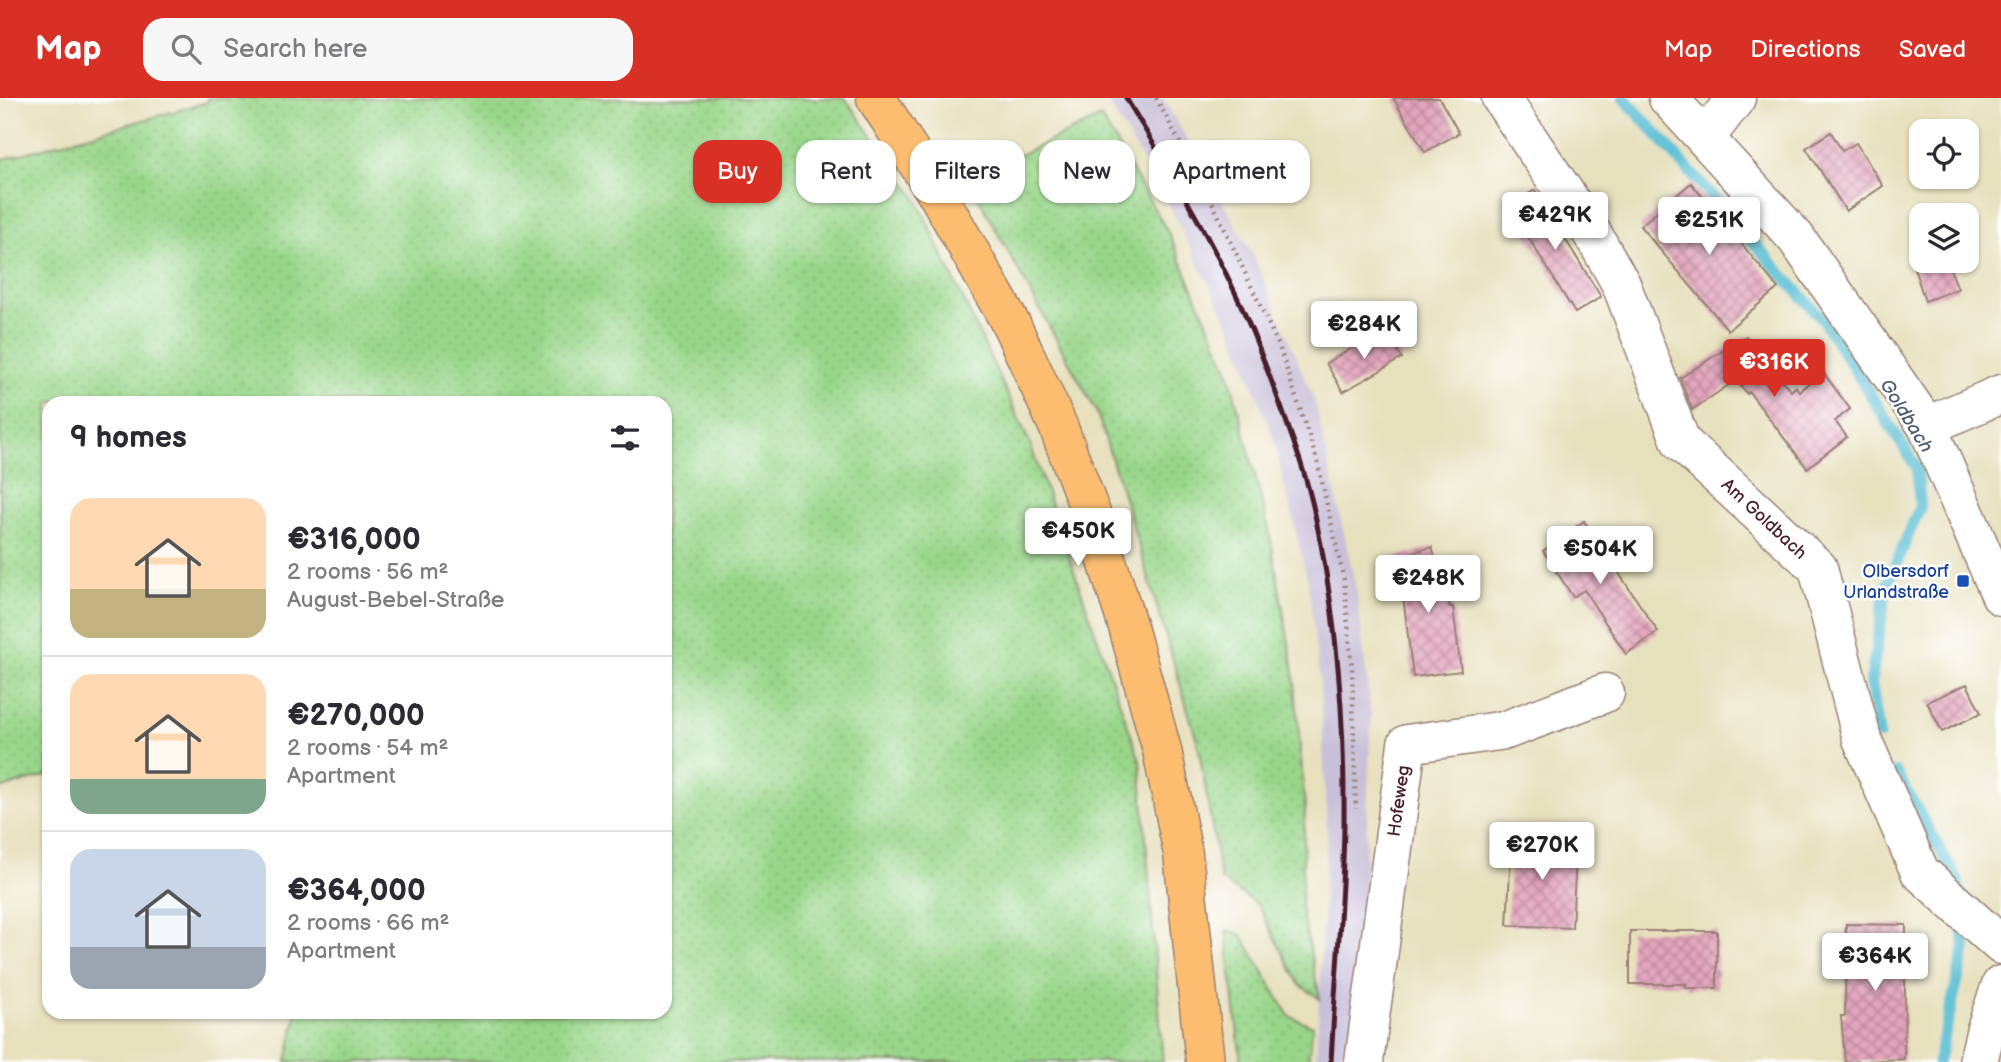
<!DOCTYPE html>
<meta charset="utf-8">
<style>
:root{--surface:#fff;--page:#f7f7f7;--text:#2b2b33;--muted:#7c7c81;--line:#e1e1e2;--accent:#d93025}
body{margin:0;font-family:"Balsamiq Sans",sans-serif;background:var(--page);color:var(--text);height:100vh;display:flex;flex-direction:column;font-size:26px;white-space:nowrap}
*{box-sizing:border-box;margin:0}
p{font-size:23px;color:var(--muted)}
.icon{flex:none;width:38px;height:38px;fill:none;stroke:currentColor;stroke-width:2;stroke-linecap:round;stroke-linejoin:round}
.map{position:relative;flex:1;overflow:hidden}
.side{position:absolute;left:42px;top:298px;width:630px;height:623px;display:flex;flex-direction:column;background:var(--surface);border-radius:21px;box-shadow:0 2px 5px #0004}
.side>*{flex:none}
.banner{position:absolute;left:693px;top:42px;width:665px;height:63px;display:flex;gap:14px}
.tools{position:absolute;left:1909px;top:21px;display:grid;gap:14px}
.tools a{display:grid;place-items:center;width:70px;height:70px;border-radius:14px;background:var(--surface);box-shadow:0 2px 5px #0004;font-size:35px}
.price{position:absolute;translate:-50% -60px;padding:0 16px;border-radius:7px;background:#fff;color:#222;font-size:23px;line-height:46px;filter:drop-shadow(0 2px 4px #0008)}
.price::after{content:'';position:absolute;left:50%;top:42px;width:21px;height:16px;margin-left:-10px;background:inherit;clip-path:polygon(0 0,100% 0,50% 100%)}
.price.on{background:var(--accent);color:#fff}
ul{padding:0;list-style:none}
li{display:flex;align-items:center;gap:21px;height:175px;padding:0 28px}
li+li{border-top:2px solid var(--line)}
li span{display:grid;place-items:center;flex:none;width:196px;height:140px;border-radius:21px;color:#555}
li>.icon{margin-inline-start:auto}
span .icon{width:84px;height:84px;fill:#fffc;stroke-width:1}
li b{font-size:30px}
h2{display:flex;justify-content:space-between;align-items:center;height:84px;padding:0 28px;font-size:30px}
.tag{padding:0 24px;border-radius:21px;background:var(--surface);box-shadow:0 2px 5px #0004;font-size:24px;line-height:63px}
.tag.on{background:var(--accent);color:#fff}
header{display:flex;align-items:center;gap:42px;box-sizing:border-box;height:98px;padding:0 35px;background:var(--accent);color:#fff}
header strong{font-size:33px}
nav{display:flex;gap:38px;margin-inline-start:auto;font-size:24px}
.search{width:490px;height:63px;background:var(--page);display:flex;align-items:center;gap:18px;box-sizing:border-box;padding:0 24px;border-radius:21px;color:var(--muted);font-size:26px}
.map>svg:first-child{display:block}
.industrial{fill:#c8bfd8}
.grass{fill:url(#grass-dots);stroke:#727a5a;stroke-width:2}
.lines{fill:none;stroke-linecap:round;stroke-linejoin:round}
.stream{stroke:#54bcd2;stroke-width:12}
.building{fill:url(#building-cross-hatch)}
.minor-casing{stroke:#988074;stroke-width:41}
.major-casing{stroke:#988074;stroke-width:41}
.path{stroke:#988074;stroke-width:4.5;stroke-dasharray:2 5;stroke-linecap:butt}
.minor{stroke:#fff;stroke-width:38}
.major{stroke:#fcbd6f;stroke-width:38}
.rail{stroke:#4a1f2b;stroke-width:5}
.transit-dot{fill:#1a4fb4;stroke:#fff;stroke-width:2.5}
.labels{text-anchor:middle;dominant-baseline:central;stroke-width:5;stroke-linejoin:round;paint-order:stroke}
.street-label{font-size:18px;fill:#4a1f2b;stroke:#fff}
.transit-label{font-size:18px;fill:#164399;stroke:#fff;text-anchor:end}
.water-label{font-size:19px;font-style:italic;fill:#4e5e6e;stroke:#fff}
</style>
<header>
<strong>Map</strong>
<div class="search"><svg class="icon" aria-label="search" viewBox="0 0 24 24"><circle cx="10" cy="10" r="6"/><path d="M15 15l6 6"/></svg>Search here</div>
<nav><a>Map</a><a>Directions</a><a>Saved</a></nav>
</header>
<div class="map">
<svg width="2001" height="964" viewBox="0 0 2001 964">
<defs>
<pattern id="grass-dots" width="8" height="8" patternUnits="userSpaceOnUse" patternTransform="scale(1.75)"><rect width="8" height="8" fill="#99d68a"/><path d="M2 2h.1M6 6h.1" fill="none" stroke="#85b777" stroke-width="1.8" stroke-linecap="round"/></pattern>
<pattern id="building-cross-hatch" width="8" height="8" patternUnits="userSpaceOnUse" patternTransform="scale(1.75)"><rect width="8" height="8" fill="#e3a5bd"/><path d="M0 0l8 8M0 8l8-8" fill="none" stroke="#ba869a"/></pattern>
</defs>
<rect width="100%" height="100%" fill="#fff"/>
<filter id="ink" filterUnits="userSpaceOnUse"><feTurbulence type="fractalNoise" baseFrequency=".0143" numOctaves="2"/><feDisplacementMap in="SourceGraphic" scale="14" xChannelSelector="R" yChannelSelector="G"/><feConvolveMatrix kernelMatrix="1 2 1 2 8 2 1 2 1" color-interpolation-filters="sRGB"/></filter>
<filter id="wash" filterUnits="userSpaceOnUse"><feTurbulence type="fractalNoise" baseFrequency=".00686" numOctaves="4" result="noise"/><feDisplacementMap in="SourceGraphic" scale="28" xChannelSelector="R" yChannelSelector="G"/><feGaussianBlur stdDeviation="1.57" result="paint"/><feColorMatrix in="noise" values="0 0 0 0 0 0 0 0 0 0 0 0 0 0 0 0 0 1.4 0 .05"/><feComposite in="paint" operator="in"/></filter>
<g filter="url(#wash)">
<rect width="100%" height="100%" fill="#e7e0bd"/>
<polygon class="industrial" points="1105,0 1163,0 1253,157 1315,303 1357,495 1371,617 1358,964 1316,964 1327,733 1320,583 1308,484 1273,338 1231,230 1163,95"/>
<g class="grass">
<polygon points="207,0 845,0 916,100 1029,343 1140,663 1163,964 287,964 297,914 665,914 665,304 49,304 49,677 0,691 0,62 208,4"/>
<polygon points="1101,19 1169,136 1228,271 1269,432 1294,574 1305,711 1301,810 1320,901 1299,886 1258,807 1221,782 1198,646 1129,415 1097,315 968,81"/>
<polygon points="1226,832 1241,836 1289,918 1313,928 1308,964 1241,964"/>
</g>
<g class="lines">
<g class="stream">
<polyline points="1624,0 1823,222 1917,370 1920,409 1886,490 1871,584 1879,637"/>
<polyline points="1896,675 1958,783 1959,795"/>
<polyline points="1938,964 1965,850 1963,823"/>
</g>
</g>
<g id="blocks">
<g class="building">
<polygon points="1393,0 1439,0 1459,35 1425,54"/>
<polygon points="1831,34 1842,53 1856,45 1883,88 1846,113 1806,50"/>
<polygon points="1691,85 1778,190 1728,232 1640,128"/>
<polygon points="1535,92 1601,199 1575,215 1509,108"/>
<polygon points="1934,163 1947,163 1958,191 1925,203 1914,170"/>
<polygon points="1386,231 1402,260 1343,294 1326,265"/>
<polygon points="1746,238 1791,293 1796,289 1799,293 1823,274 1850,311 1835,323 1847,339 1807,370 1749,294 1747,296 1736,282 1692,312 1680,280"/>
<polygon points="1584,423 1658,534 1626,556 1584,492 1573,499 1543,453"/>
<polygon points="1432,449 1450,509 1453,509 1461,573 1413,579 1402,490 1393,460"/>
<polygon points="1967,586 1981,615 1942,634 1927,604"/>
<polygon points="1512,737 1577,741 1572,830 1507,827"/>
<polygon points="1846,826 1906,827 1904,961 1845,964 1841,918 1845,918"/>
<polygon points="1630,833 1717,833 1717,890 1686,890 1686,886 1630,886"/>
</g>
</g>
</g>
<g filter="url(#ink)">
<use href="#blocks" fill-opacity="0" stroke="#988074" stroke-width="2"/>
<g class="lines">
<g class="minor-casing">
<g id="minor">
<polyline points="1501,0 1595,140 1621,186 1681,344 1818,470 1862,641 1920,774 2001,847"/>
<polyline points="1668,0 1796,140 1927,328 2001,498"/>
<polyline points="1705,40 1736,0"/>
<polyline points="1927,328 2001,296"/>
<polyline points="1364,964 1407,646 1506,632 1605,595"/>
<polyline points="1978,964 1986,931 2001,887"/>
</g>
</g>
<g class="major-casing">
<polyline id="major" points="876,0 939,99 1012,228 1058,328 1095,426 1128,529 1162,652 1183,756 1205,964"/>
</g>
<polyline class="path" points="1156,0 1213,106 1279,248 1317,362 1344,482 1352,571 1356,711"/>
<use href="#minor" class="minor"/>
<use href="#major" class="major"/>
<path class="rail" d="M1126,0C1163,62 1201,123 1232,188C1251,227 1265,266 1280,306C1293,342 1307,379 1315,417C1337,518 1345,623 1344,727C1343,806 1335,885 1331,964"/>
</g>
</g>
<rect class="transit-dot" x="1956" y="476" width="14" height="14" rx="3.5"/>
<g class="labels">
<g class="street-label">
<text transform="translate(1764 421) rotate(43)">Am Goldbach</text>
<text transform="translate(1399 703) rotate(-82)">Hofeweg</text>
</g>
<g class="transit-label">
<text x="1949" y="473">Olbersdorf<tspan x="1949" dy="21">Urlandstraße</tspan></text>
</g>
<g class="water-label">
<text transform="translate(1906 318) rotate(58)">Goldbach</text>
</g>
</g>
</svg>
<div class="tools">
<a><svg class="icon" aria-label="locate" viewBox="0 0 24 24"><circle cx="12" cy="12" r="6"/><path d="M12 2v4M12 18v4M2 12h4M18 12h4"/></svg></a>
<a><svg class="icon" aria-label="layers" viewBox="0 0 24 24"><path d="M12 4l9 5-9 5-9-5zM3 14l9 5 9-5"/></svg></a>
</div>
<b class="price" style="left:1555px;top:154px">€429K</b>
<b class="price" style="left:1709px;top:159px">€251K</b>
<b class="price" style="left:1364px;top:263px">€284K</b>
<b class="price on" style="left:1774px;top:301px">€316K</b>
<b class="price" style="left:1078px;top:470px">€450K</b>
<b class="price" style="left:1600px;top:488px">€504K</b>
<b class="price" style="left:1428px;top:517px">€248K</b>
<b class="price" style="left:1542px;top:784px">€270K</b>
<b class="price" style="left:1875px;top:895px">€364K</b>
<div class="banner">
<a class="tag on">Buy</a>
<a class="tag">Rent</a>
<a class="tag">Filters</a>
<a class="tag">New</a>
<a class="tag">Apartment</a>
</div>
<section class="side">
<h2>9 homes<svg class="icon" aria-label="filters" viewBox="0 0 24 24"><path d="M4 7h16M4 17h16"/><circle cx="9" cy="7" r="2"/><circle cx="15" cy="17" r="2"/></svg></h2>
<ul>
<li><span style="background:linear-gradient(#ffd9b3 65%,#c2b280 0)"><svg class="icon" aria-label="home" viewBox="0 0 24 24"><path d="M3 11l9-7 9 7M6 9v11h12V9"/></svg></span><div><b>€316,000</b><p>2 rooms · 56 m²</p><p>August-Bebel-Straße</p></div></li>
<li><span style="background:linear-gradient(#ffd9b3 75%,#7fa58c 0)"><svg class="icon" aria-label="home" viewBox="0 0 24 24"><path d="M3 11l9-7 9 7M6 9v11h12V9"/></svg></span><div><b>€270,000</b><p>2 rooms · 54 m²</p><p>Apartment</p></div></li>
<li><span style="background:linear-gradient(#c9d6e8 70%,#9aa5b1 0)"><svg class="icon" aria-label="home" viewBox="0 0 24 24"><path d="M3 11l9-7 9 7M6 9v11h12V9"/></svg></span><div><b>€364,000</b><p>2 rooms · 66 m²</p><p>Apartment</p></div></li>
</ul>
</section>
</div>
